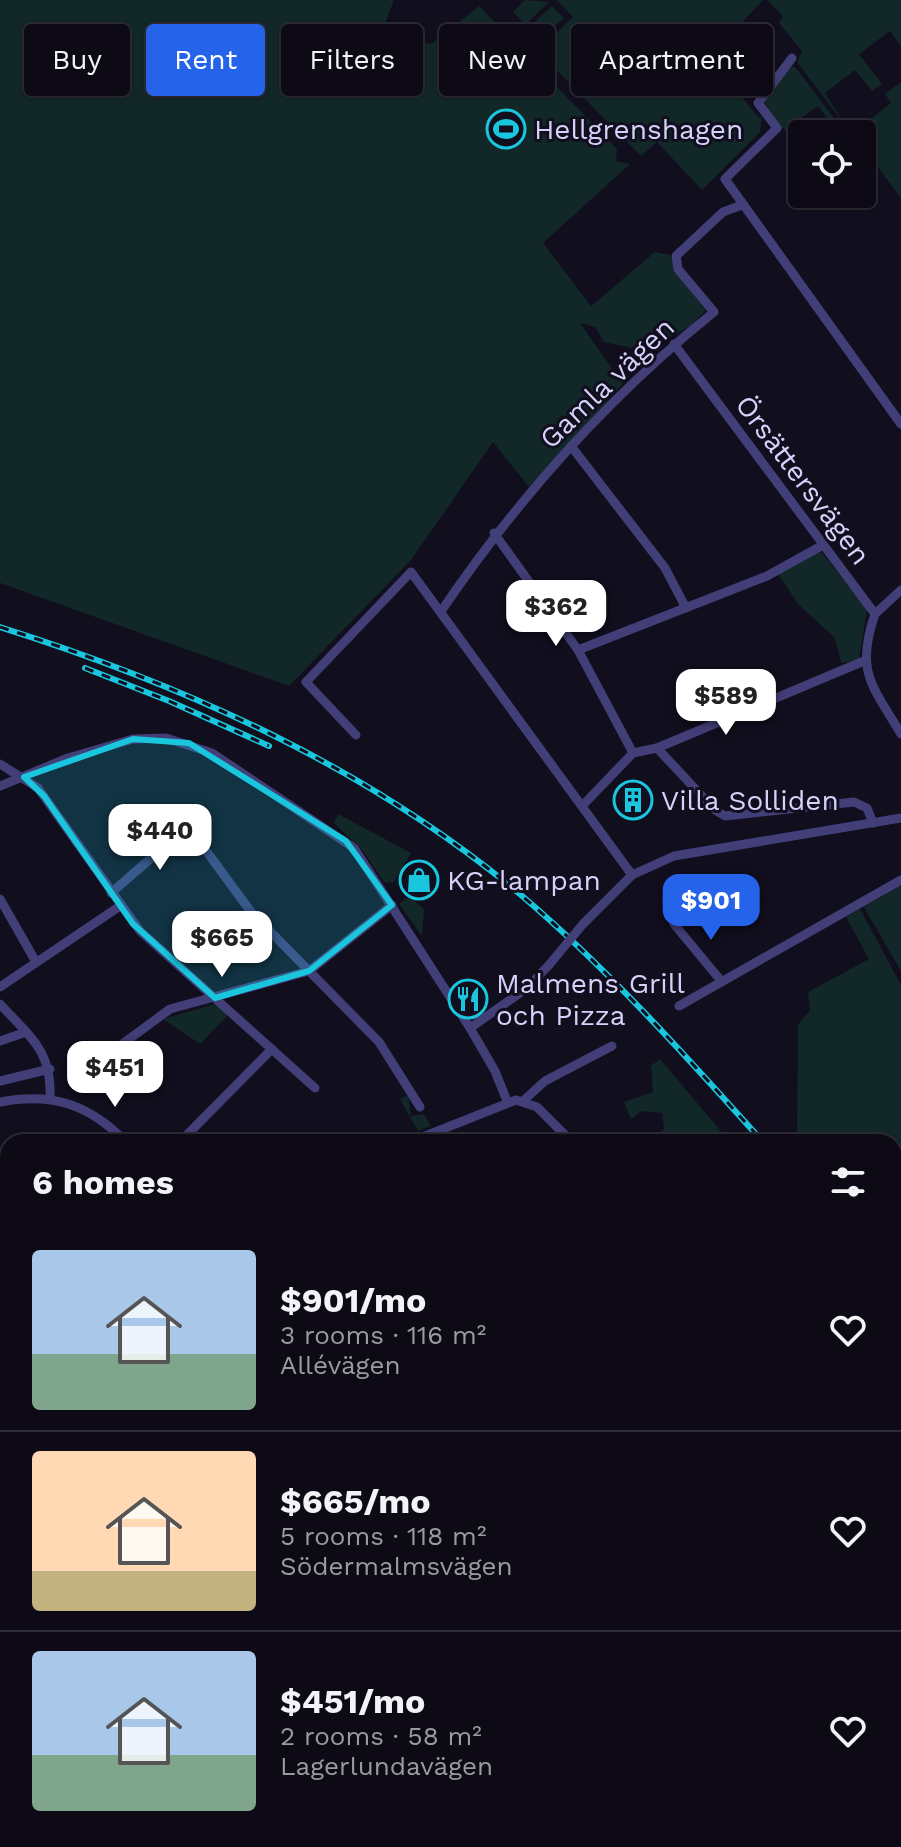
<!DOCTYPE html>
<meta charset="utf-8">
<style>
:root{--surface:#0d0a16;--page:#1b1823;--text:#f1f3f6;--muted:#9a9aa1;--line:#2d2b35;--accent:#2563eb}
body{margin:0;font-family:"Work Sans",sans-serif;background:var(--page);color:var(--text);height:100vh;display:flex;flex-direction:column;font-size:30px;white-space:nowrap}
*{box-sizing:border-box;margin:0}
p{font-size:26px;color:var(--muted)}
.icon{flex:none;width:44px;height:44px;fill:none;stroke:currentColor;stroke-width:2;stroke-linecap:round;stroke-linejoin:round}
.map{position:relative;flex:1;overflow:hidden}
.sheet{position:absolute;left:0px;top:1134px;width:902px;height:714px;display:flex;flex-direction:column;background:var(--surface);border-radius:24px 24px 0 0;box-shadow:0 2px 6px #0004,0 0 0 2px var(--line)}
.sheet>*{flex:none}
.top-card{position:absolute;left:24px;top:24px;width:854px;height:72px;display:flex;gap:16px}
.tools{position:absolute;left:788px;top:120px;display:grid;gap:16px}
.tools a{display:grid;place-items:center;width:88px;height:88px;border-radius:8px;background:var(--surface);box-shadow:0 2px 6px #0004,0 0 0 2px var(--line);font-size:40px}
.price{position:absolute;translate:-50% -68px;padding:0 18px;border-radius:16px;background:#fff;color:#222;font-size:26px;line-height:52px;filter:drop-shadow(0 2px 4px #0008)}
.price::after{content:'';position:absolute;left:50%;top:48px;width:24px;height:18px;margin-left:-12px;background:inherit;clip-path:polygon(0 0,100% 0,50% 100%)}
.price.current{background:var(--accent);color:#fff}
ul{padding:0;list-style:none}
li{display:flex;align-items:center;gap:24px;height:200px;padding:0 32px}
li+li{border-top:2px solid var(--line)}
li span{display:grid;place-items:center;flex:none;width:224px;height:160px;border-radius:8px;color:#555}
li>.icon{margin-inline-start:auto}
span .icon{width:96px;height:96px;fill:#fffc;stroke-width:1}
li b{font-size:34px}
h2{display:flex;justify-content:space-between;align-items:center;height:96px;padding:0 32px;font-size:34px}
.pill{padding:0 28px;border-radius:8px;background:var(--surface);box-shadow:0 2px 6px #0004,0 0 0 2px var(--line);font-size:28px;line-height:72px}
.pill.current{background:var(--accent);color:#fff}
.map>svg:first-child{display:block}
.green{fill:#122727}
.lines{fill:none;stroke-linecap:round;stroke-linejoin:round}
.taxiway{stroke:#156a7e;stroke-width:24}
.minor{stroke:#423f78;stroke-width:9}
.rail-casing{stroke:#19c6dd;stroke-width:6}
.rail{stroke:#110e1e;stroke-width:3;stroke-dasharray:9;stroke-linecap:butt}
.minor-bridge{stroke:#423f78;stroke-width:9}
.marked{fill:#19c6dd;fill-opacity:0.2;stroke:#19c6dd;stroke-width:6;stroke-linejoin:round}
.labels{text-anchor:middle;dominant-baseline:central;stroke-width:6;stroke-linejoin:round;paint-order:stroke}
.poi-label{font-size:28px;fill:#d6d1fa;stroke:#110e1e;text-anchor:start}
.street-label{font-size:28px;fill:#d6d1fa;stroke:#110e1e}
</style>
<div class="map">
<svg width="901" height="1847" viewBox="0 0 901 1847">
<rect width="100%" height="100%" fill="#110e1e"/>
<g class="green">
<polygon points="0,0 394,0 374,52 380,73 389,72 417,41 431,44 479,6 617,149 616,161 630,164 543,243 591,306 655,252 670,255 677,274 706,310 690,326 647,351 604,342 595,327 580,323 623,384 529,487 493,442 411,560 289,686 0,583"/>
<polygon points="525,0 549,2 525,25 513,12"/>
<polygon points="557,0 763,0 715,51 729,68 725,71 727,79 759,118 762,116 760,132 702,190 657,142 641,156 538,51 573,17"/>
<polygon points="767,0 901,0 901,46 890,31 859,54 882,84 872,91 855,70 825,93 845,125 797,62 802,51 779,23 783,16"/>
<polygon points="552,6 564,18 540,41 528,28"/>
<polygon points="792,66 796,68 846,134 839,134 818,106 785,130 775,122 763,99"/>
<polygon points="901,82 901,198 862,146 862,134 853,133 891,103 885,94"/>
<polygon points="816,553 822,553 867,609 859,660 841,663 835,638 799,605 778,574"/>
<polygon points="338,814 411,853 393,883 384,882 363,851 334,823"/>
<polygon points="900,886 901,888 901,971 864,907"/>
<polygon points="409,896 424,909 422,936 399,904"/>
<polygon points="860,909 901,985 901,1281 894,1274 894,1142 802,1142 797,1136 798,1025 810,1010 808,992 869,959 846,917"/>
<polygon points="215,1004 228,1015 200,1044 163,1019"/>
<polygon points="660,1059 730,1142 650,1142 664,1129 662,1113 642,1111 631,1119 624,1102 653,1092 651,1066"/>
<polygon points="408,1095 411,1116 424,1114 431,1126 418,1131 400,1099"/>
<polygon points="894,1313 901,1321 901,1380 894,1372"/>
<polygon points="894,1495 901,1503 901,1641 894,1647"/>
<polygon points="0,1682 8,1686 8,1840 345,1840 349,1847 0,1847"/>
</g>
<g class="lines">
<g class="taxiway">
<polyline points="357,1840 363,1847"/>
<polyline points="674,1847 710,1843 740,1847"/>
</g>
<g class="minor">
<polyline points="792,58 758,103 777,128 725,179 901,424"/>
<path d="M674,344L875,614C855,672 872,685 901,734"/>
<polyline points="571,446 665,568 686,608"/>
<polyline points="494,533 578,650 633,753"/>
<path d="M442,610C519,497 607,398 714,312L678,269L676,256L723,212L742,205"/>
<polyline points="875,614 901,590"/>
<polyline points="578,650 767,576 823,545"/>
<polyline points="356,735 306,682 411,572 632,875"/>
<polyline points="657,748 715,810 725,816 854,802 867,808 873,823"/>
<polyline points="0,764 38,788 140,931 315,1088"/>
<polyline points="0,786 68,758 133,739 166,738 212,753 354,848 470,1028 495,1071 507,1101"/>
<polyline points="583,805 633,753 657,748 864,661"/>
<polyline points="111,893 188,826 251,912 379,1042 420,1107"/>
<polyline points="0,899 36,962"/>
<polyline points="583,924 632,875 674,856 901,818"/>
<polyline points="674,924 722,982"/>
<polyline points="0,987 120,906"/>
<path d="M0,1004C30,1037 52,1050 50,1098"/>
<polyline points="679,1006 901,880"/>
<polyline points="470,1028 527,988 549,965"/>
<polyline points="0,1041 26,1032"/>
<polyline points="0,1081 50,1069"/>
<polyline points="72,1081 170,1009 309,971 392,905"/>
<polyline points="523,1101 545,1081 612,1046"/>
<path d="M0,1102C51,1092 89,1104 126,1142"/>
<polyline points="180,1142 272,1049"/>
<polyline points="410,1142 516,1100 537,1107 572,1142"/>
<polyline points="0,1269 8,1267"/>
<polyline points="894,1475 901,1483"/>
<polyline points="894,1693 901,1696"/>
</g>
<g class="rail-casing">
<g id="rail">
<path d="M0,627C187,686 369,768 521,895C609,970 686,1056 763,1142"/>
<polyline points="85,668 169,701 269,746"/>
<polyline points="894,1287 901,1294"/>
</g>
</g>
<use href="#rail" class="rail"/>
<polyline class="minor-bridge" points="549,965 583,924"/>
</g>
<path class="marked" d="M133,739L189,743L346,841L392,905L309,971L215,998L133,924L44,796L24,777Z"/>
<defs>
<g id="stadium-ring" transform="scale(2)"><circle r="9.5" fill="#110e1e" stroke="#19c6dd" stroke-width="1.5"/><path d="M0-5a6.5 5 0 1 0 0 10a6.5 5 0 1 0 0-10ZM-3.5-1.8h7v3.6h-7Z" fill="#19c6dd"/></g>
<g id="building-ring" transform="scale(2)"><circle r="9.5" fill="#110e1e" stroke="#19c6dd" stroke-width="1.5"/><path d="M-4-6H4V6H1V3H-1V6H-4ZM-2.5-4.3h1.7v1.8h-1.7ZM.8-4.3h1.7v1.8H.8ZM-2.5-1h1.7V.8h-1.7ZM.8-1h1.7V.8H.8Z" fill="#19c6dd"/></g>
<g id="shop-ring" transform="scale(2)"><circle r="9.5" fill="#110e1e" stroke="#19c6dd" stroke-width="1.5"/><path d="M-5-2.5h2.3a2.7 3.5 0 0 1 5.4 0H5L5.5 6h-11ZM-1.5-2.5h3a1.5 2.3 0 0 0-3 0Z" fill="#19c6dd"/></g>
<g id="restaurant-ring" transform="scale(2)"><circle r="9.5" fill="#110e1e" stroke="#19c6dd" stroke-width="1.5"/><path d="M-5-6h1v4h1v-4h1v4h1v-4h1v5L-1.5 .5V6h-2V.5L-5-1ZM5-6V6H3V1.5H1.5Q1.5-4 5-6Z" fill="#19c6dd"/></g>
</defs>
<g fill-rule="evenodd">
<use href="#stadium-ring" x="506" y="129"/>
<use href="#building-ring" x="633" y="800"/>
<use href="#shop-ring" x="419" y="880"/>
<use href="#restaurant-ring" x="468" y="999"/>
</g>
<g class="labels">
<g class="poi-label">
<text x="534" y="129">Hellgrenshagen</text>
<text x="661" y="800">Villa Solliden</text>
<text x="447" y="880">KG-lampan</text>
<text x="496" y="983">Malmens Grill<tspan x="496" dy="32">och Pizza</tspan></text>
</g>
<g class="street-label">
<text transform="translate(607 383) rotate(-44)">Gamla vägen</text>
<text transform="translate(803 480) rotate(53)">Örsättersvägen</text>
</g>
</g>
</svg>
<div class="tools">
<a><svg class="icon" aria-label="locate" viewBox="0 0 24 24"><circle cx="12" cy="12" r="6"/><path d="M12 2v4M12 18v4M2 12h4M18 12h4"/></svg></a>
</div>
<b class="price" style="left:556px;top:648px">$362</b>
<b class="price" style="left:726px;top:737px">$589</b>
<b class="price" style="left:160px;top:872px">$440</b>
<b class="price current" style="left:711px;top:942px">$901</b>
<b class="price" style="left:222px;top:979px">$665</b>
<b class="price" style="left:115px;top:1109px">$451</b>
<div class="top-card">
<a class="pill">Buy</a>
<a class="pill current">Rent</a>
<a class="pill">Filters</a>
<a class="pill">New</a>
<a class="pill">Apartment</a>
</div>
<section class="sheet">
<h2>6 homes<svg class="icon" aria-label="filters" viewBox="0 0 24 24"><path d="M4 7h16M4 17h16"/><circle cx="9" cy="7" r="2"/><circle cx="15" cy="17" r="2"/></svg></h2>
<ul>
<li><span style="background:linear-gradient(#a9c7e8 65%,#7fa58c 0)"><svg class="icon" aria-label="home" viewBox="0 0 24 24"><path d="M3 11l9-7 9 7M6 9v11h12V9"/></svg></span><div><b>$901/mo</b><p>3 rooms · 116 m²</p><p>Allévägen</p></div><svg class="icon" aria-label="heart" viewBox="0 0 24 24"><path d="M12 20l-8-8c-3-5 5-10 8-4 3-6 11-1 8 4z"/></svg></li>
<li><span style="background:linear-gradient(#ffd9b3 75%,#c2b280 0)"><svg class="icon" aria-label="home" viewBox="0 0 24 24"><path d="M3 11l9-7 9 7M6 9v11h12V9"/></svg></span><div><b>$665/mo</b><p>5 rooms · 118 m²</p><p>Södermalmsvägen</p></div><svg class="icon" aria-label="heart" viewBox="0 0 24 24"><path d="M12 20l-8-8c-3-5 5-10 8-4 3-6 11-1 8 4z"/></svg></li>
<li><span style="background:linear-gradient(#a9c7e8 65%,#7fa58c 0)"><svg class="icon" aria-label="home" viewBox="0 0 24 24"><path d="M3 11l9-7 9 7M6 9v11h12V9"/></svg></span><div><b>$451/mo</b><p>2 rooms · 58 m²</p><p>Lagerlundavägen</p></div><svg class="icon" aria-label="heart" viewBox="0 0 24 24"><path d="M12 20l-8-8c-3-5 5-10 8-4 3-6 11-1 8 4z"/></svg></li>
</ul>
</section>
</div>
